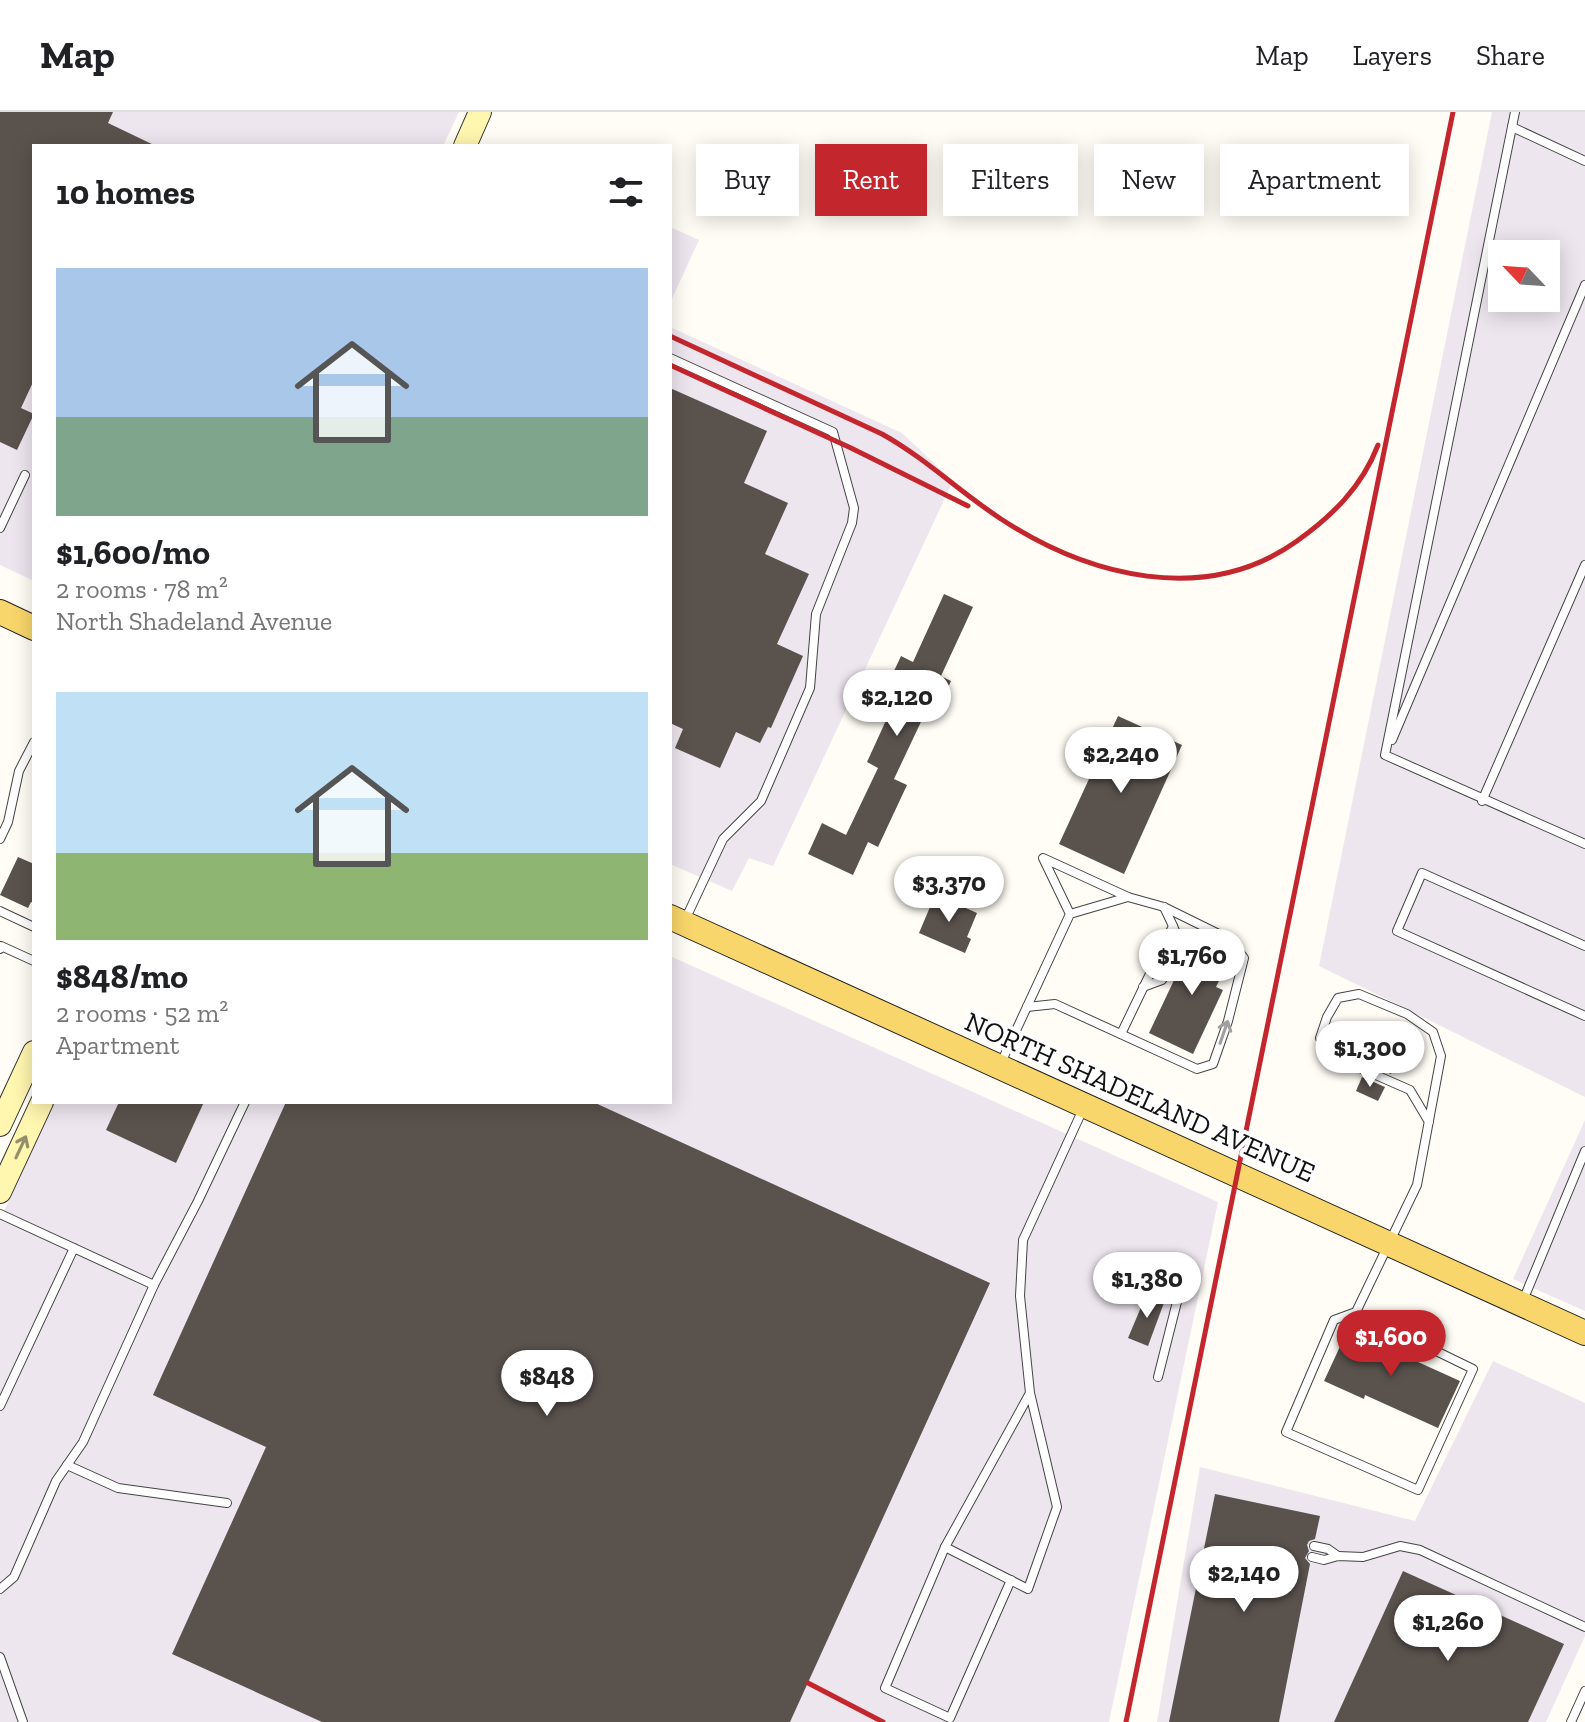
<!DOCTYPE html>
<meta charset="utf-8">
<style>
:root{--surface:#fff;--page:#f2f2f2;--text:#202124;--muted:#757577;--line:#e0e0e0;--accent:#c4262e}
body{margin:0;font-family:"Zilla Slab",serif;background:var(--page);color:var(--text);height:100vh;display:flex;flex-direction:column;font-size:30px;white-space:nowrap}
*{box-sizing:border-box;margin:0}
p{font-size:26px;color:var(--muted)}
.icon{flex:none;width:44px;height:44px;fill:none;stroke:currentColor;stroke-width:2;stroke-linecap:round;stroke-linejoin:round}
.map{position:relative;flex:1;overflow:hidden}
.details{position:absolute;left:32px;top:32px;width:640px;height:960px;display:flex;flex-direction:column;background:var(--surface);border-radius:0px;box-shadow:0 4px 20px #0003}
.details>*{flex:none}
.guide{position:absolute;left:696px;top:32px;width:760px;height:72px;display:flex;gap:16px}
.needle{width:52px;rotate:295deg}
.controls{position:absolute;left:1488px;top:128px;display:grid;gap:16px}
.controls a{display:grid;place-items:center;width:72px;height:72px;border-radius:0px;background:var(--surface);box-shadow:0 4px 20px #0003;font-size:40px}
.price{position:absolute;translate:-50% -68px;padding:0 18px;border-radius:28px;background:#fff;color:#222;font-size:26px;line-height:52px;filter:drop-shadow(0 2px 4px #0008)}
.price::after{content:'';position:absolute;left:50%;top:48px;width:24px;height:18px;margin-left:-12px;background:inherit;clip-path:polygon(0 0,100% 0,50% 100%)}
.price.current{background:var(--accent);color:#fff}
ul{padding:0;list-style:none}
li{display:grid;align-content:center;gap:16px;height:424px;padding:0 24px}
li span{display:grid;place-items:center;height:248px;border-radius:0px;color:#555}
li>.icon{margin-inline-start:auto}
span .icon{width:144px;height:144px;fill:#fffc;stroke-width:1}
li b{font-size:34px}
h2{display:flex;justify-content:space-between;align-items:center;height:96px;padding:0 24px;font-size:34px}
.tag{padding:0 28px;border-radius:0px;background:var(--surface);box-shadow:0 4px 20px #0003;font-size:28px;line-height:72px}
.tag.current{background:var(--accent);color:#fff}
header{display:flex;align-items:center;gap:48px;box-sizing:border-box;height:112px;padding:0 40px;background:var(--surface);border-bottom:2px solid var(--line)}
header strong{font-size:38px}
nav{display:flex;gap:44px;margin-inline-start:auto;font-size:28px}
.map>svg:first-child{display:block}
.industrial{fill:#eee6ef;fill-rule:evenodd}
.building{fill:#5a524d}
.lines{fill:none;stroke-linecap:round;stroke-linejoin:round}
.lane-casing{stroke:#444;stroke-width:10}
.secondary-casing{stroke:#333;stroke-width:24}
.primary-casing{stroke:#222;stroke-width:26}
.lane{stroke:#fff;stroke-width:8}
.secondary{stroke:#fff6b0;stroke-width:22}
.primary{stroke:#f9d66b;stroke-width:24}
.rail{stroke:#c4262e;stroke-width:5}
.oneway{stroke:#a0a0a0}
.oneway2{stroke:#948f68}
.labels{text-anchor:middle;dominant-baseline:central;stroke-width:8;stroke-linejoin:round;paint-order:stroke}
.street-label{font-size:28px;fill:#111;stroke:#fff}
</style>
<header>
<strong>Map</strong>
<nav><a>Map</a><a>Layers</a><a>Share</a></nav>
</header>
<div class="map">
<svg width="1585" height="1610" viewBox="0 0 1585 1610">
<rect width="100%" height="100%" fill="#fffdf5"/>
<g class="industrial">
<polygon points="0,0 459,0 443,34 34,34 34,469 0,453"/>
<path d="M1492,0H1585V985L1319,854ZM1502,142H1546V186H1502Z"/>
<polygon points="670,115 699,128 670,191"/>
<polygon points="670,215 902,321 953,369 773,754 749,746 732,779 670,752"/>
<polygon points="670,844 1218,1090 1109,1610 0,1610 0,1108 54,990 670,990"/>
<polygon points="1585,1008 1585,1199 1513,1167"/>
<polygon points="1493,1249 1585,1291 1585,1524 1546,1610 1157,1610 1200,1355 1415,1409"/>
</g>
<g class="building">
<polygon points="0,0 113,0 108,11 156,34 34,34 34,268 21,296 34,302 17,338 0,330"/>
<polygon points="670,276 767,319 744,371 788,391 765,442 809,462 777,532 803,544 771,616 768,615 760,631 736,620 720,656 675,636 683,617 670,611"/>
<polygon points="944,482 973,495 941,564 951,569 937,599 928,595 894,667 907,673 878,735 868,730 853,763 808,742 822,711 846,723 878,656 867,650 899,580 887,574 901,544 913,550"/>
<polygon points="1118,604 1182,633 1124,762 1059,732"/>
<polygon points="18,745 34,752 34,791 31,790 28,796 0,783"/>
<polygon points="939,784 977,801 967,825 971,827 965,841 919,821 930,795 933,796"/>
<polygon points="1194,826 1231,844 1216,875 1223,878 1193,942 1149,921"/>
<polygon points="1376,935 1398,945 1391,962 1368,952"/>
<polygon points="1362,965 1385,975 1378,989 1356,979"/>
<polygon points="119,990 204,990 176,1051 106,1018"/>
<polygon points="286,990 593,990 990,1171 790,1610 322,1610 172,1542 266,1335 153,1283"/>
<polygon points="1147,1181 1165,1188 1148,1234 1128,1226"/>
<polygon points="1350,1213 1390,1231 1387,1236 1460,1269 1438,1316 1365,1283 1364,1287 1324,1269"/>
<polygon points="1215,1382 1320,1404 1315,1427 1309,1429 1307,1433 1309,1439 1305,1446 1310,1452 1279,1610 1169,1610"/>
<polygon points="1403,1459 1564,1532 1528,1610 1334,1610"/>
</g>
<g class="lines">
<g class="lane-casing">
<g id="lane">
<polyline points="1515,0 1385,643 1585,732"/>
<polyline points="1512,15 1585,49"/>
<polyline points="670,246 833,320 854,396 852,411 816,502 810,576 761,689 723,727 685,808"/>
<polyline points="0,416 25,363"/>
<polyline points="1392,628 1585,173"/>
<polyline points="1482,689 1585,453"/>
<polyline points="0,727 8,710 19,659 34,630"/>
<polyline points="0,799 34,815"/>
<polyline points="1173,814 1180,831 1174,845"/>
<polyline points="1585,834 1422,761 1397,819 1585,904"/>
<polyline points="0,837 1,834 34,849"/>
<polyline points="1143,875 1162,868 1165,862"/>
<polyline points="1027,895 1055,892 1197,957 1213,952 1228,909 1244,846 1229,827 1164,795 1128,785"/>
<polyline points="1121,922 1173,814 1164,795"/>
<polyline points="1000,953 1070,802 1043,746 1128,785 1070,802"/>
<polyline points="0,1102 154,1173"/>
<polyline points="1522,1191 1585,1039"/>
<polyline points="1356,1200 1334,1208 1286,1320 1418,1378 1473,1257 1356,1200 1417,1073 1441,944 1433,920 1407,902 1359,882 1338,886 1327,905 1320,926 1328,942 1410,978 1429,1010"/>
<polyline points="1158,1265 1185,1158"/>
<polyline points="1030,1281 945,1435 1028,1477 1057,1395 1030,1281 1020,1184 1023,1128 1083,997"/>
<polyline points="0,1294 74,1136"/>
<polyline points="67,1353 118,1376 227,1391"/>
<polyline points="1314,1434 1328,1437 1338,1444"/>
<polyline points="945,1435 885,1576 950,1606 1011,1468"/>
<polyline points="1312,1445 1324,1448 1338,1444 1363,1445 1400,1434 1420,1438 1585,1515"/>
<polyline points="0,1477 14,1465 56,1369 83,1330 154,1173 198,1089 245,990"/>
<polyline points="0,1545 23,1610"/>
<polyline points="1571,1610 1585,1579"/>
</g>
</g>
<g class="secondary-casing">
<g id="secondary">
<polyline points="465,34 480,0"/>
<polyline points="0,1013 34,940"/>
<polyline points="0,1080 42,990"/>
</g>
</g>
<g class="primary-casing">
<g id="primary">
<polyline points="0,500 34,516"/>
<polyline points="670,805 1585,1221"/>
</g>
</g>
<use href="#lane" class="lane"/>
<use href="#secondary" class="secondary"/>
<use href="#primary" class="primary"/>
<g class="rail">
<path d="M670,224L882,322C925,346 960,380 1001,407C1088,464 1205,495 1297,429C1332,404 1362,375 1378,333"/>
<polyline points="670,253 851,336 968,394"/>
<polyline points="808,1571 883,1610"/>
<polyline points="1126,1610 1453,0"/>
</g>
</g>
<defs><path id="oneway-shaft" d="M-6 0H5M1.5-3L5.5 0L1.5 3" fill="none" stroke-width="1.6" stroke-linecap="round" stroke-linejoin="round" transform="scale(2)"/></defs>
<use class="oneway" href="#oneway-shaft" transform="translate(1224 920) rotate(-71)"/>
<use class="oneway2" href="#oneway-shaft" transform="translate(21 1035) rotate(-65)"/>
<g class="labels">
<g class="street-label">
<text transform="translate(1140 985) rotate(24)">NORTH SHADELAND AVENUE</text>
</g>
</g>
</svg>
<div class="controls">
<a><svg class="needle" viewBox="-14 -14 28 28"><path d="M0-13l5 13h-10z" fill="#e53935"/><path d="M0 13l5-13h-10z" fill="#757577"/></svg></a>
</div>
<b class="price" style="left:897px;top:626px">$2,120</b>
<b class="price" style="left:1121px;top:683px">$2,240</b>
<b class="price" style="left:949px;top:812px">$3,370</b>
<b class="price" style="left:1192px;top:885px">$1,760</b>
<b class="price" style="left:1370px;top:977px">$1,300</b>
<b class="price" style="left:1147px;top:1208px">$1,380</b>
<b class="price current" style="left:1391px;top:1266px">$1,600</b>
<b class="price" style="left:547px;top:1306px">$848</b>
<b class="price" style="left:1244px;top:1502px">$2,140</b>
<b class="price" style="left:1448px;top:1551px">$1,260</b>
<div class="guide">
<a class="tag">Buy</a>
<a class="tag current">Rent</a>
<a class="tag">Filters</a>
<a class="tag">New</a>
<a class="tag">Apartment</a>
</div>
<section class="details">
<h2>10 homes<svg class="icon" aria-label="filters" viewBox="0 0 24 24"><path d="M4 7h16M4 17h16"/><circle cx="9" cy="7" r="2"/><circle cx="15" cy="17" r="2"/></svg></h2>
<ul>
<li><span style="background:linear-gradient(#a9c7e8 60%,#7fa58c 0)"><svg class="icon" aria-label="home" viewBox="0 0 24 24"><path d="M3 11l9-7 9 7M6 9v11h12V9"/></svg></span><div><b>$1,600/mo</b><p>2 rooms · 78 m²</p><p>North Shadeland Avenue</p></div></li>
<li><span style="background:linear-gradient(#bfe0f5 65%,#8fb573 0)"><svg class="icon" aria-label="home" viewBox="0 0 24 24"><path d="M3 11l9-7 9 7M6 9v11h12V9"/></svg></span><div><b>$848/mo</b><p>2 rooms · 52 m²</p><p>Apartment</p></div></li>
</ul>
</section>
</div>
